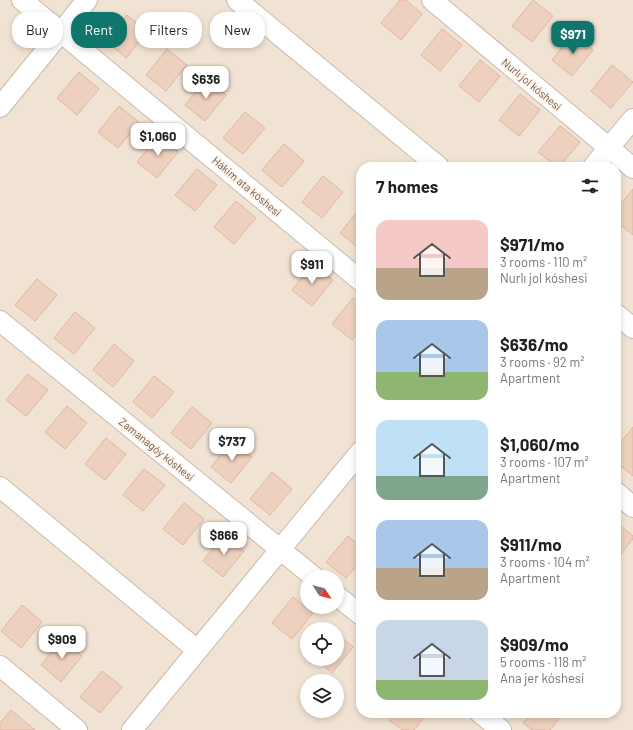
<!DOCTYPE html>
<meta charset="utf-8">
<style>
:root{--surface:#fff;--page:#f2f2f2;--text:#202124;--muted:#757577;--accent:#0f766e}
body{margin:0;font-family:Barlow,sans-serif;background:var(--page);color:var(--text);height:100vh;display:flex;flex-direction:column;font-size:15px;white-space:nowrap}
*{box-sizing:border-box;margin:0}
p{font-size:13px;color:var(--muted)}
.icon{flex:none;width:22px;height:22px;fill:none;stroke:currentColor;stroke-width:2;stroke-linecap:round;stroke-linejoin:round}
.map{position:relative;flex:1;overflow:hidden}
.panel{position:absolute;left:356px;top:162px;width:265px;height:556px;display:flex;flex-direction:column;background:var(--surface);border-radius:16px;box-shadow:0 2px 6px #0003}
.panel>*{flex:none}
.hud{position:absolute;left:12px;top:12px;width:284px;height:36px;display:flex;gap:8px}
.needle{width:26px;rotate:126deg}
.fabs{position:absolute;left:300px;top:570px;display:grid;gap:8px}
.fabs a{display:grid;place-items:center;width:44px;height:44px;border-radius:50%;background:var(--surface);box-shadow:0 2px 6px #0003;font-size:20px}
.price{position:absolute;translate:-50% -34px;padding:0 9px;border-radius:8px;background:#fff;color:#222;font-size:13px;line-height:26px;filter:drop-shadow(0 1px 2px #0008)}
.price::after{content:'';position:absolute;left:50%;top:24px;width:12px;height:9px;margin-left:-6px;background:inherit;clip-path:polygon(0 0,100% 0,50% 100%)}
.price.on{background:var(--accent);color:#fff}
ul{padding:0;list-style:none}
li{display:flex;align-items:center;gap:12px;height:100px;padding:0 20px}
li span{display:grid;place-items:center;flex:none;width:112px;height:80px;border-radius:12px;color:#555}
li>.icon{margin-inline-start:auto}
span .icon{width:48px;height:48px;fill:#fffc;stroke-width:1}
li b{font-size:17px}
h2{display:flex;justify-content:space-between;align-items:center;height:48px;padding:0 20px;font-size:17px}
.pill{padding:0 14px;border-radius:16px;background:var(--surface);box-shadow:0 2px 6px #0003;font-size:14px;line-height:36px}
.pill.on{background:var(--accent);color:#fff}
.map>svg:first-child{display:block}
.residential{fill:#f1e3d3;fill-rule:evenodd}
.building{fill:#eed0be;stroke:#dfb79f}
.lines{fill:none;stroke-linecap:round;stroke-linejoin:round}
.minor-casing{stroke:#cbb9ab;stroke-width:22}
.minor{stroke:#fff;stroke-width:20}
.labels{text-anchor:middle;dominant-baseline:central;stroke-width:4;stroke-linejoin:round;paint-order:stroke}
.street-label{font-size:11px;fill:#71584c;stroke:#fdf5ea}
</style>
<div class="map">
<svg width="633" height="730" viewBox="0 0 633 730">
<rect width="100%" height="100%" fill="#faf1e4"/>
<path class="residential" d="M0,0H633V730H0ZM361,167H616V713H361ZM307,577H337V607H307ZM307,629H337V659H307ZM307,681H337V711H307Z"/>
<g class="building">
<polygon points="400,0 406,0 422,14 401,40 381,23"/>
<polygon points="533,0 553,16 532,42 512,26"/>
<polygon points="127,15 147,32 126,58 106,41"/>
<polygon points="442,29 462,45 440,71 421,55"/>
<polygon points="573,33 593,50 572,76 552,60"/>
<polygon points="167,49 187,65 166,91 146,75"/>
<polygon points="480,60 500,76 479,102 459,86"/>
<polygon points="612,65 633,82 611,108 591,91"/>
<polygon points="79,72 99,89 77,115 57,98"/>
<polygon points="206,79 226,95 205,121 185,105"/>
<polygon points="520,94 540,110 519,136 499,120"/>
<polygon points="119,106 139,122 118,148 98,132"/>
<polygon points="245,112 265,128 243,154 223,138"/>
<polygon points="560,126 580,142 559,167 557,167 538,152"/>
<polygon points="158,136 178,152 157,178 137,162"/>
<polygon points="284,144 304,161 282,187 262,170"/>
<polygon points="197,169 217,185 195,211 175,195"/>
<polygon points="323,176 343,192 322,218 302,202"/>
<polygon points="633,189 633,235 616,221 616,210"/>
<polygon points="236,201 256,218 234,244 214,227"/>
<polygon points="361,207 361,250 340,233"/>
<polygon points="313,264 333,280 312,306 292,290"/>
<polygon points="37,279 57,295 35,321 15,305"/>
<polygon points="353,298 361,304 361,329 352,340 332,324"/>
<polygon points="75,312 95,328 74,354 54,338"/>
<polygon points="114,344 134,361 113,387 93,370"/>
<polygon points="28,374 48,390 26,416 6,400"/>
<polygon points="154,376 174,392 152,418 133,402"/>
<polygon points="67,406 87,423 65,449 45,432"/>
<polygon points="192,407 212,423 191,449 171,433"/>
<polygon points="633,427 633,476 616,462 616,448"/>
<polygon points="106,438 126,454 105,480 85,464"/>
<polygon points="232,441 252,457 231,483 211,467"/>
<polygon points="144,469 165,485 143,511 123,495"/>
<polygon points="272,472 292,489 270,515 250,499"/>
<polygon points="184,503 204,519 183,545 163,529"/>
<polygon points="616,522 633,536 633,539 616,560"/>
<polygon points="224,534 244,551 223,577 203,561"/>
<polygon points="348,536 361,547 361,561 346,578 326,562"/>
<polygon points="293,597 313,613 292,639 272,623"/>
<polygon points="22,605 42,622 21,648 1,631"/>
<polygon points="337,633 353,647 332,673 315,659 337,659"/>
<polygon points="62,639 82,656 61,682 41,665"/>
<polygon points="102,671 122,687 100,713 80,697"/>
<polygon points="11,710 35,730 0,730 0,723"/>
<polygon points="395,713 428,713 414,730 402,730 389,720"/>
<polygon points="531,713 564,713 550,730 532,730 523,723"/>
</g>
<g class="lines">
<g class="minor-casing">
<g id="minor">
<polyline points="22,0 361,281"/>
<polyline points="237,0 439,167"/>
<polyline points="432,0 633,168"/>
<polyline points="0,107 87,0"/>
<polyline points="593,167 633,119"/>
<polyline points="616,314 633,328"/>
<polyline points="0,321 314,577"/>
<polyline points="0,487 197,650"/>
<polyline points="616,492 633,507"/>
<polyline points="337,596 361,615"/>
<polyline points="0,666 77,730"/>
<polyline points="480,713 501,730"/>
<polyline points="132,730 361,451"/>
</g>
</g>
<use href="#minor" class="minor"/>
</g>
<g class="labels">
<g class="street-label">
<text transform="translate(532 84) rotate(40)">Nurlı jol kóshesi</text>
<text transform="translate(247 186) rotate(40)">Hákim ata kóshesi</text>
<text transform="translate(157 449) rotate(39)">Zamanagóy kóshesi</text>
</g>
</g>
</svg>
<div class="fabs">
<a><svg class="needle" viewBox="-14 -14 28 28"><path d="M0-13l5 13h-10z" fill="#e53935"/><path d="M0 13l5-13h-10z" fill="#757577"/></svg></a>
<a><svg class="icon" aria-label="locate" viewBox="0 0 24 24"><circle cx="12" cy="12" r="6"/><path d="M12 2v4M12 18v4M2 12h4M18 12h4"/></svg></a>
<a><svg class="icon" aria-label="layers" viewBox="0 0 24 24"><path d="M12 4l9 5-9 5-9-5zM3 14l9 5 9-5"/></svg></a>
</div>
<b class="price on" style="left:573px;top:55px">$971</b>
<b class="price" style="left:206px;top:100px">$636</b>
<b class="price" style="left:158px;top:157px">$1,060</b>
<b class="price" style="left:312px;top:285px">$911</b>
<b class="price" style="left:232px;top:462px">$737</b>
<b class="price" style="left:224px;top:556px">$866</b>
<b class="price" style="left:62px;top:660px">$909</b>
<div class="hud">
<a class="pill">Buy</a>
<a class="pill on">Rent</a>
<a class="pill">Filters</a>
<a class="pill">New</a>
</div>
<section class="panel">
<h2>7 homes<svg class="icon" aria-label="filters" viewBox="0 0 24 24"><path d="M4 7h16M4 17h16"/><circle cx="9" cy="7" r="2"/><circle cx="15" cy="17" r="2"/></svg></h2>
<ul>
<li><span style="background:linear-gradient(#f6c9c9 60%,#b9a48a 0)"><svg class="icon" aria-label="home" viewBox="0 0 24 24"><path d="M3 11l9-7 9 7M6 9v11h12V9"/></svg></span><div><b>$971/mo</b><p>3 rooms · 110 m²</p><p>Nurlı jol kóshesi</p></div></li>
<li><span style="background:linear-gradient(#a9c7e8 65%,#8fb573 0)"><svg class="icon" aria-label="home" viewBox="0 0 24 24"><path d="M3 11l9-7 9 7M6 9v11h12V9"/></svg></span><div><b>$636/mo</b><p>3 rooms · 92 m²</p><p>Apartment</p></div></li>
<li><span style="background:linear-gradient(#bfe0f5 70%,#7fa58c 0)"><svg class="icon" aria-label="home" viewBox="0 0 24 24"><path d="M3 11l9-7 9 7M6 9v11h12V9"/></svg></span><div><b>$1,060/mo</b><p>3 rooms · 107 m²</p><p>Apartment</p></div></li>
<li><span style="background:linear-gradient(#a9c7e8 60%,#b9a48a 0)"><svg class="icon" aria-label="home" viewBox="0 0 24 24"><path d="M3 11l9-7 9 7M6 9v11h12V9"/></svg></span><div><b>$911/mo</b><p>3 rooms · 104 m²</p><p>Apartment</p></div></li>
<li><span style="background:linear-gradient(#c9d6e8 75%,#8fb573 0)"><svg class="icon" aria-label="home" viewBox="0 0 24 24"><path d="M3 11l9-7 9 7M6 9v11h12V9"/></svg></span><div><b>$909/mo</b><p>5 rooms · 118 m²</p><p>Ana jer kóshesi</p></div></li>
</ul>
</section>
</div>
